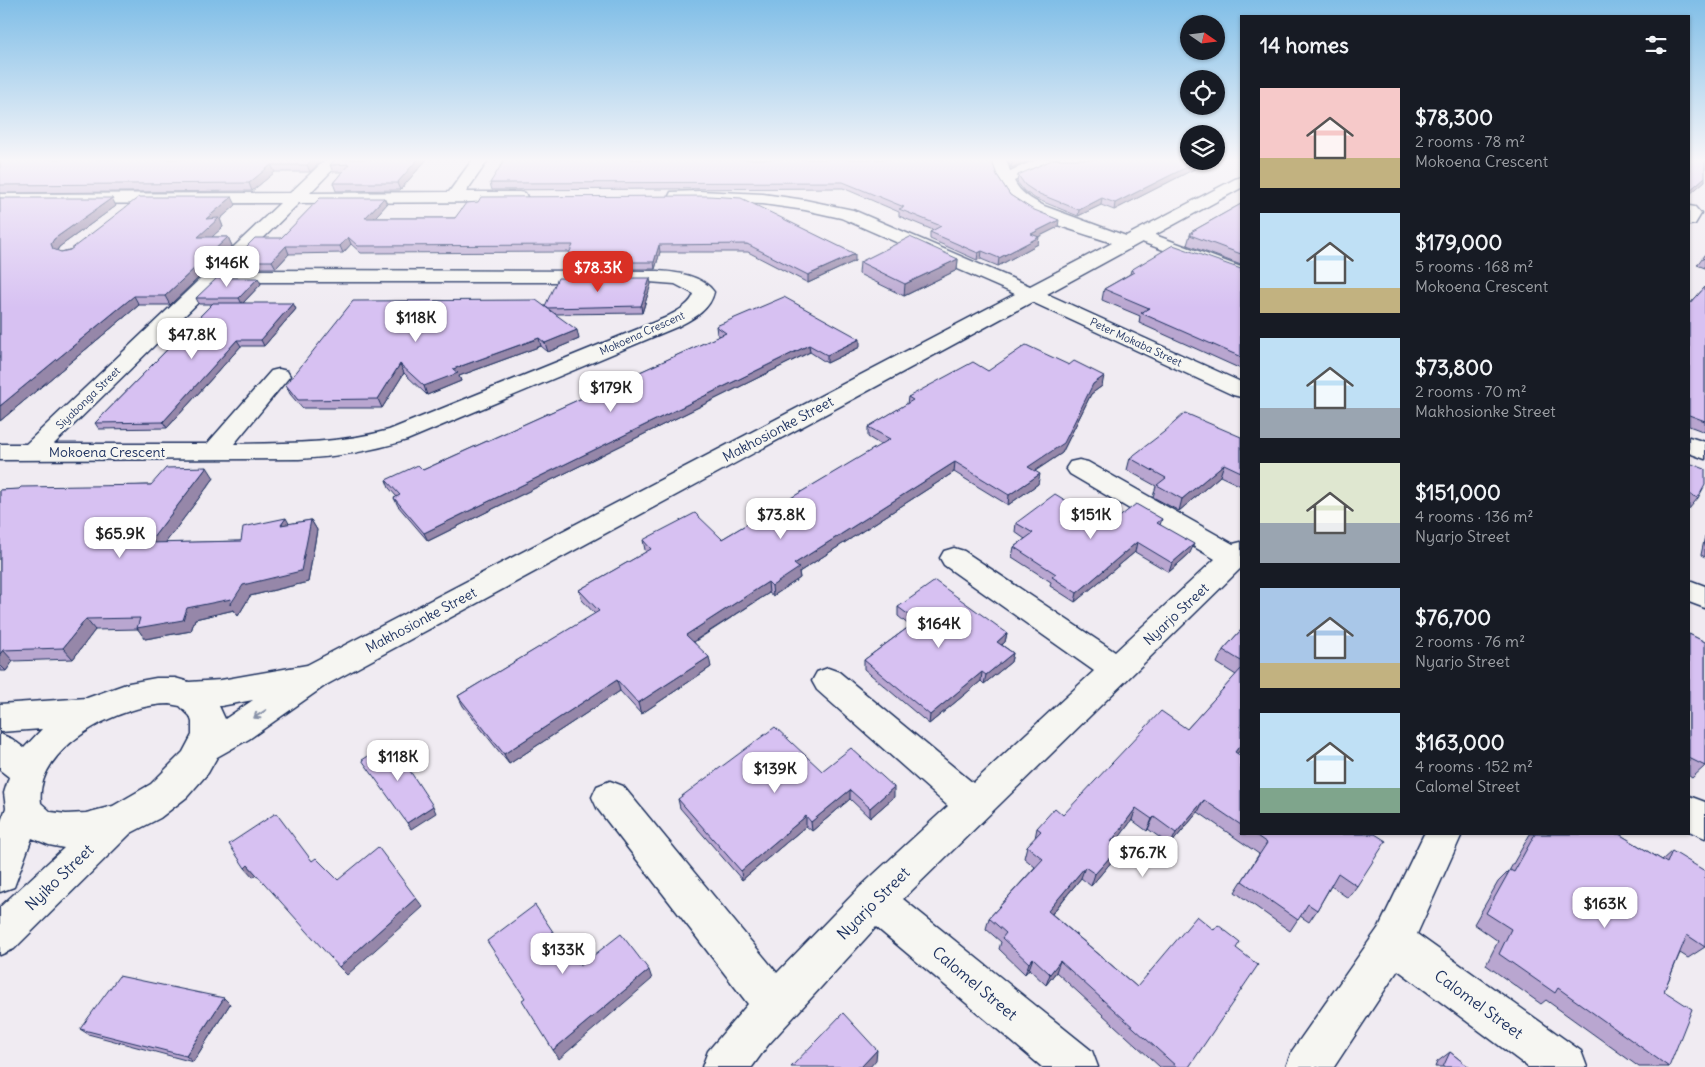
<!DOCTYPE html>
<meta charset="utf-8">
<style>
:root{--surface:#171b24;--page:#242831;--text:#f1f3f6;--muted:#9ea1a6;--accent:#d93025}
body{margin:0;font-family:Delius,sans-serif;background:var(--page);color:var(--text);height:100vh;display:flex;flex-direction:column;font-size:19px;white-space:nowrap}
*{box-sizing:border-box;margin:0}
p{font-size:16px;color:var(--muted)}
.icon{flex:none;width:28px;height:28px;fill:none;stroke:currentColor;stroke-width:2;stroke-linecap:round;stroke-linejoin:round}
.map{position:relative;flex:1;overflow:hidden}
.panel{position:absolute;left:1240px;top:15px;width:450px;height:820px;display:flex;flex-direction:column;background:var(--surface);border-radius:0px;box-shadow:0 1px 4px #0004}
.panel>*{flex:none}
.needle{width:32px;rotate:104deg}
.tools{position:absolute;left:1180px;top:15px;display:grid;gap:10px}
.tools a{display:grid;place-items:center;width:45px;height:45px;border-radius:50%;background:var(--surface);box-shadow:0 1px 4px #0004;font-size:25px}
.price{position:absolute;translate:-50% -42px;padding:0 11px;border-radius:10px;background:#fff;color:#222;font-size:16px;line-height:32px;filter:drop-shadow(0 1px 2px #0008)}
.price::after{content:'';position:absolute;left:50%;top:30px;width:15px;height:11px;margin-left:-8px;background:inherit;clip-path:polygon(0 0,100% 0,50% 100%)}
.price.active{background:var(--accent);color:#fff}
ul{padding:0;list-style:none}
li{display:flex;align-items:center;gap:15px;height:125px;padding:0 20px}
li span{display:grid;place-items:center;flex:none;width:140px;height:100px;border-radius:0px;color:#555}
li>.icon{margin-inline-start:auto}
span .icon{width:60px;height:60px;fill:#fffc;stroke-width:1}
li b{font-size:21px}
h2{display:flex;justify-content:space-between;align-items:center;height:60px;padding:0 20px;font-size:21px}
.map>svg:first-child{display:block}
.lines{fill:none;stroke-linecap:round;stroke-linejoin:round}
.minor-casing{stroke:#1b2f5e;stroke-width:3}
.minor{fill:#f6f6f2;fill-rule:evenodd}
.wall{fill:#b9a6d0;stroke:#1b2f5e}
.shaded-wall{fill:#9687a9;stroke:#1b2f5e}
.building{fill:#d7c1f2;stroke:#1b2f5e}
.oneway{stroke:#8892a8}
.labels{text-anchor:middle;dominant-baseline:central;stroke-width:5;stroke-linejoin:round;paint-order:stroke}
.far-street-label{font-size:11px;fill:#1b2f5e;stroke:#f6f6f2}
.street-label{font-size:14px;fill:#1b2f5e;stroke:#f6f6f2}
.near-street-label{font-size:16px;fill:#1b2f5e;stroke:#f6f6f2}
</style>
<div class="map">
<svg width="1705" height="1067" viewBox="0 0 1705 1067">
<rect width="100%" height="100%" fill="#f0ebf2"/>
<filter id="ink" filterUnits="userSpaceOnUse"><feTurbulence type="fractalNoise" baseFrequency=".02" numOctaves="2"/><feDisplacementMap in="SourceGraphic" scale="10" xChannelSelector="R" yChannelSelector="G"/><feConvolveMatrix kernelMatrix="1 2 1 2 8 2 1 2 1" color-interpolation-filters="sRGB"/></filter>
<g filter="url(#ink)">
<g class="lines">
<g class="minor-casing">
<g id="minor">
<path d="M326,159H343L310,193L449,192L473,159H489L466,192H519L525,193L527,197L525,201L519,202L299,203L231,270L657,271C676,272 702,275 714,292C710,310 694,318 679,326L407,440C371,451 337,457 299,459L0,460V444H26L280,203L0,204V194L290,193ZM219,282H649L675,284L694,294C690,306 675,312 665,318L389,430C338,444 287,443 234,444L290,376L287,371L279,369L271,371L207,444H54Z"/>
<path d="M990,159H1006L1010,171L1038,159H1059L1056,162L1014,181C1021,194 1031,199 1044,206L1126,236L1235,179L1241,177V188L1155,235L1241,267V279L1142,242L1047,294L1241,382V397L1233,395L1032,302L326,685L249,739L217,757L208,773L187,797L160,818L131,833L14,949L0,955V907L64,848L49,845L32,838L14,887L0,892V824L6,808L4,793L9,777L0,770V734L12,739L24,748L42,729L0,732V704L87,698L129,683L156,678H175L189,682L221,680L307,665L1015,294L841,218L805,210L763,204L677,201L671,200L669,196L671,192L699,191L763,194L805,200L853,210L1030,286L1112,243C1084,233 1032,220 1011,201C999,190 995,174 990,159ZM253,700L225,719L219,706H221ZM169,704L180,706L190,716L192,722V735L183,752L151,784L113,806L86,813L66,814L51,812L41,803C34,747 121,704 169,704Z"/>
<polygon points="1689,206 1695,207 1701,214 1695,224 1689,225"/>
<polygon points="1689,437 1705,442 1705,459 1689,453"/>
<polygon points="1079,460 1088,462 1233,544 1241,542 1241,568 903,899 1092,1051 1098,1067 1042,1067 876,927 768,1045 752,1067 702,1067 708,1051 748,1004 597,808 592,797 597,786 610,781 623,786 777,973 860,887 948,806 817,690 812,681 817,672 828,668 839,672 973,783 1094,671 944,565 940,558 944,551 954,548 964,551 1115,652 1215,559 1070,474 1066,468 1070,462"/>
<polygon points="1689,580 1705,586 1705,608 1689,602"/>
<polygon points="1689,796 1705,802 1705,838 1689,831"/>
<polygon points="1424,834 1462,834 1417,934 1581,1051 1587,1067 1528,1067 1398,970 1334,1067 1286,1067 1292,1051 1379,927"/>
</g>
</g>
<use href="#minor" class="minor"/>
</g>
<g class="wall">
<polygon points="0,159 324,159 310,172 275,172 252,191 0,193"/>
<polygon points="427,159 400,190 336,191 333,183 342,172 333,172 330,165"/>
<polygon points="1008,159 1033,159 1011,168"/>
<polygon points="1189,161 1210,161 1114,210 1101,205 1078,216 1036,199 1024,191 1017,182 1018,175"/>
<polygon points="997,175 1010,195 1058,227 1038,237 1038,244 998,266 981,259 977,260 930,239 930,232 933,230 899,216 899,212 843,188 492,190 490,183"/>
<polygon points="0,198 116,206 59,247 57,251 61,252 236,205 220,219 223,227 211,237 228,237 232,246 170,305 139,305 0,421"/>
<polygon points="384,198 387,204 374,218 455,218 478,202 855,261 808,283 748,252 660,252 655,269 567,269 565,262 570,252 361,253 351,244 343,253 289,254 276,268 236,268 232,261 281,238"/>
<polygon points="1241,204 1241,265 1187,245 1190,235 1191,232"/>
<polygon points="1705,254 1705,268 1697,265"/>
<polygon points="958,259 957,270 904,296 859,274 860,262"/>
<polygon points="1241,269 1241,369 1139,323 1140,316 1102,300 1104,289 1130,274 1131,270"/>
<polygon points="258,278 261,284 243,303 296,309 264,346 241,346 167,428 99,429 95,423 212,304 199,304 196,298"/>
<polygon points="651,284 642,313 555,314 579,339 548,352 541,346 459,376 461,381 427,395 404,373 382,408 302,408 290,394 286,385 545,306"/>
<polygon points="1705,287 1705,432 1689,426 1689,305"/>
<polygon points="716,326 860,347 827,363 810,352 428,541 398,506 394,498 397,497 389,488 386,480 423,470 720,336 717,334"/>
<polygon points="988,371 1102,386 1091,394 1062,453 1035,471 1038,484 1008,505 954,472 799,572 800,578 773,596 769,593 694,642 711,667 641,714 620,691 509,764 463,706 458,696 595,614 582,600 579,590 646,552 645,550 643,540 722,539 881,445 868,437 868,427 907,404 908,397"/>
<polygon points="1241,437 1241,486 1220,476 1179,511 1153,497 1156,486 1127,470 1130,458"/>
<polygon points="1689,463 1698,498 1689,509"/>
<polygon points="214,478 165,543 241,541 289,524 311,520 317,530 308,582 250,596 238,616 234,610 195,619 191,631 145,639 138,629 95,630 73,659 13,661 6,671 0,671 0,490 151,485"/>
<polygon points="1162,519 1160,525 1190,553 1169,572 1135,552 1075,602 1050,586 1051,582 1012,557 1014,547 1025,539 1015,532 1016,523 1108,526"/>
<polygon points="1705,536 1705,557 1701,555"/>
<polygon points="898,607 1007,633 1005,642 1002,645 1013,653 1011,662 984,684 981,681 929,724 864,669 864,660 910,626 898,616"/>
<polygon points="1241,630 1241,749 1237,754 1241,756 1241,834 1375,834 1357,886 1348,898 1331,886 1317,910 1309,922 1300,916 1290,931 1235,892 1259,854 1198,812 1170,845 1148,829 1147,831 1132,820 1114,844 1113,860 1091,886 1081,878 1052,914 1137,987 1236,948 1189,1067 1160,1067 1056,972 1046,985 1029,969 1025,974 999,949 1001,942 986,929 989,918 1035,867 1024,858 1027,846 1035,838 1037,828 1063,815 1187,729 1236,675 1217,663 1223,650"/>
<polygon points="1689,634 1705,642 1705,766 1692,778 1689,776"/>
<polygon points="822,771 894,797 870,818 850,799 812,831 806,826 742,880 680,808 678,799"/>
<polygon points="1530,834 1619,834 1662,860 1672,851 1705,947 1688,958 1680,953 1664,991 1669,1067 1639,1067 1546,1000 1541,1004 1486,965 1498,941 1474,924 1498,882 1509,871"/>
<polygon points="224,998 230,1004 193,1062 88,1034 80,1029"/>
<polygon points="1450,1052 1469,1067 1435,1067 1437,1062"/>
</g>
<g class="shaded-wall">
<polygon points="313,159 324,159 310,172 307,165"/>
<polygon points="418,159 427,159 400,190 397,183"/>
<polygon points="1019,159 1033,159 1011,168 1012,162"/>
<polygon points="1199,161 1210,161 1114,210 1115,203"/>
<polygon points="271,165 275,172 252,191 249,183"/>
<polygon points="1705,177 1705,181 1689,195 1689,191"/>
<polygon points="232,197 236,205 220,219 223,227 202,246 198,237 206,219"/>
<polygon points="112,198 116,206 59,247 56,252 53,249 51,244 54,239"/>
<polygon points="384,198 387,204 368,225 365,218"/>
<polygon points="1102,198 1101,205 1078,216 1079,210"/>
<polygon points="1059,220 1058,227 1030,241 1031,234"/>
<polygon points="228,237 232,246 170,305 165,296"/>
<polygon points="348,237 351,244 343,253 340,246"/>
<polygon points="1039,237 1038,244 998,266 999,258"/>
<polygon points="659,245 660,252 655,269 654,262"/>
<polygon points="286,246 289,254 276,268 272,261"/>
<polygon points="982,251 981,259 977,260 978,253"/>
<polygon points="855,254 855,261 808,283 808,275"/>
<polygon points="958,259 957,270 904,296 905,284"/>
<polygon points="258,278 261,284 242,304 239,298"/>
<polygon points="650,278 651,284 642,313 641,306"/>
<polygon points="134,296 139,305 0,421 0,406"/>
<polygon points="293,303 296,309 264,346 261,340"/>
<polygon points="577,330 579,339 548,352 545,343"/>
<polygon points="539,338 541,346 459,376 461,381 427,395 424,386 453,369"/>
<polygon points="860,339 860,347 827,363 827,355"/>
<polygon points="237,340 241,346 167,428 163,422"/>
<polygon points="809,345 810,352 428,541 424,533"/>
<polygon points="400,364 404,373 382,408 378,399"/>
<polygon points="1104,376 1102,386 1091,394 1062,453 1026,477 1028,467 1093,384"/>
<polygon points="955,462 954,472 799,572 800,578 773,596 772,586 794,564"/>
<polygon points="1224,464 1220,476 1179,511 1182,499"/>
<polygon points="207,467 214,478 157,554 149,543"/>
<polygon points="1040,474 1038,484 1008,505 1009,495"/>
<polygon points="286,518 292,529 281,525"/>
<polygon points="311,520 317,530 308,582 250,596 238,616 234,610 195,619 191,631 145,639 137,628 243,585"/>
<polygon points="1137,542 1135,552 1075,602 1077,593"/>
<polygon points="1194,544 1190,553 1169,572 1172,563"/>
<polygon points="768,582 769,593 688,645 686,635"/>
<polygon points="86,619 95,630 73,659 63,648"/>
<polygon points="1007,633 1005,642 995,650 997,642"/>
<polygon points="3,650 13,661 6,671 0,665 0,654"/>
<polygon points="1013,653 1011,662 984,684 986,675"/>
<polygon points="709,657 711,667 641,714 638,703"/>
<polygon points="982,672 981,681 929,724 930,715"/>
<polygon points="617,680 620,691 509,764 504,754"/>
<polygon points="1241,744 1241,749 1228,765 1235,752"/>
<polygon points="894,787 894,797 870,818 870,808"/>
<polygon points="850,790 850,799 812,831 811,822"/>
<polygon points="1204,800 1198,812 1170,845 1176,833"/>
<polygon points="433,806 436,813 411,829 407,823"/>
<polygon points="1136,808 1132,820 1107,854 1111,842"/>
<polygon points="806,816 806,826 742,880 741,871"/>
<polygon points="1154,817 1147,831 1152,819"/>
<polygon points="1118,848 1113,860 1091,886 1095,874"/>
<polygon points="248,865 257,875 253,877 245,868"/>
<polygon points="1085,867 1081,878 1045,922 1048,911"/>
<polygon points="416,898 423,907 347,975 339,967"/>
<polygon points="1033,958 1029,969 1025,974 1029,963"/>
<polygon points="1060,961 1056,972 1046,985 1050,974"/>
<polygon points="649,970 652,979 559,1059 553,1050"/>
<polygon points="224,998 230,1004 193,1062 186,1056"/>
<polygon points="877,1050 876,1060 870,1067 861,1067"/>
</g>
<g class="building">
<polygon points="0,159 313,159 307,165 271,165 249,183 0,185"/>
<polygon points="335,159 418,159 397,183 333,183 349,164 330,165"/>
<polygon points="505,159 991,159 997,175 1010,195 1032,209 1059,220 1031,234 1039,237 999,258 982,251 978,253 930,232 941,226 899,209 904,207 843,182 490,183"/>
<polygon points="1011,159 1019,159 1012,162"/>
<polygon points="1054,159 1189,159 1189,161 1199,161 1115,203 1102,198 1079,210 1037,193 1025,185 1018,175"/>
<polygon points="1689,159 1705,159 1705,177 1689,191"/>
<polygon points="709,196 741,198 855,254 808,275 747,244 659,245 654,262 565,262 573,245 358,246 348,237 340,246 286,246 272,261 232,261 255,238 281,238 320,198 384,198 365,218 455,218 466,203 478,202 481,197"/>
<polygon points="139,197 232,197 206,219 219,218 198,237 228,237 165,296 134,296 0,406 0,198 112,198 54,239 51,244 53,249 61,252 70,250"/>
<polygon points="1241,204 1241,254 1190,235 1193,233 1191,232"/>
<polygon points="910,237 958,259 905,284 860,262"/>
<polygon points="1173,245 1241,269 1241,357 1141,313 1149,308 1104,289 1134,272 1131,270"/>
<polygon points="1705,254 1705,259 1702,258"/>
<polygon points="217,278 258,278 239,298 196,298"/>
<polygon points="558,278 650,278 641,306 547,308 545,306"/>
<polygon points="1705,287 1705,421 1689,415 1689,305"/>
<polygon points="784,297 860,339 827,355 809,345 424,533 394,498 400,495 386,480 418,465 423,470 726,333 716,326"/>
<polygon points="536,300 577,330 545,343 539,338 453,369 458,373 424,386 400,364 378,399 298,400 286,385 353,301"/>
<polygon points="213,303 293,303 261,340 237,340 163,422 95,423"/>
<polygon points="1026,345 1069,365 1074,361 1104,376 1093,384 1064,443 1028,467 1040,474 1009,495 955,462 794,564 799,568 772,586 768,582 686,635 709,657 638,703 617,680 504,754 458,696 599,611 579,590 651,549 643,540 695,513 722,539 890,439 868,427 913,400 908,397 973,362 988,371"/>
<polygon points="1185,413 1241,437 1241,472 1224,464 1182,499 1157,485 1166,478 1130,458 1164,432"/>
<polygon points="1689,463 1705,469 1705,485 1698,498 1689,494"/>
<polygon points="207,467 149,543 241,541 243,527 286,518 281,525 311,520 301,571 243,585 230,605 231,599 187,608 183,620 137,628 140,618 86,619 63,648 3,650 0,654 0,490 19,489 21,487 151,485 166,468"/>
<polygon points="1055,494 1108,526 1136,504 1162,519 1157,523 1194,544 1172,563 1137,542 1077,593 1052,577 1056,574 1014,547 1033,533 1016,523"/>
<polygon points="935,581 1007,633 997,642 1013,653 986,675 982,672 930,715 864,660 917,621 898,607"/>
<polygon points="1241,630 1241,661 1223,650"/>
<polygon points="1689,634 1705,642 1705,766 1689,758"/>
<polygon points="1241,669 1241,744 1235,752 1241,756 1241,825 1204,800 1176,833 1154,817 1152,819 1136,808 1111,842 1118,848 1095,874 1085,867 1048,911 1137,987 1197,916 1214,930 1218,925 1240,942 1236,948 1258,965 1189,1067 1177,1067 1060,961 1050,974 1033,958 1029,963 1002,938 1006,933 989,918 1043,859 1027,846 1041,831 1037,828 1055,808 1063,815 1161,711 1187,729"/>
<polygon points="775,727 822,771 851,748 894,787 870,808 850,790 811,822 806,816 741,871 678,799"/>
<polygon points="391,742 433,806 407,823 362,760"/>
<polygon points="276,813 312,861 316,858 338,880 378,847 416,898 339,967 248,865 245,868 229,844"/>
<polygon points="1254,834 1375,834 1386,841 1357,886 1338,873 1317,910 1308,904 1298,920 1242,881 1267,843"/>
<polygon points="1535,834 1619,834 1667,863 1672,851 1705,871 1705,947 1687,935 1664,991 1692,1009 1669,1067 1558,988 1555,993 1499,954 1511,929 1486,913 1510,870 1514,872"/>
<polygon points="535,905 572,960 574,958 580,966 621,934 649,970 553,1050 522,1000 525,998 487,941"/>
<polygon points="119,976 224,998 186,1056 80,1029"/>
<polygon points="843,1013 877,1050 861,1067 791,1067"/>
<polygon points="1450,1052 1469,1067 1443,1067"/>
</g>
<defs><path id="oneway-shaft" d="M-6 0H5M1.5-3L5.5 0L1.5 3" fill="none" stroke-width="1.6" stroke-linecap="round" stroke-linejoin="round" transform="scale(1.25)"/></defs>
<use class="oneway" href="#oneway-shaft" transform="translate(260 714) rotate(147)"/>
</g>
<linearGradient id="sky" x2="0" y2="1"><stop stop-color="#80bee7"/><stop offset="0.52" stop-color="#f8f6f9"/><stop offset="1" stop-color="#f8f6f9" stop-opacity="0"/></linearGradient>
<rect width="1705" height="308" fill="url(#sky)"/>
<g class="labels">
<g class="far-street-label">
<text transform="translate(642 333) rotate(-24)">Mokoena Crescent</text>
<text transform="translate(1136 342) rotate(25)">Peter Mokaba Street</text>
<text transform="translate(88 398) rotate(-44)">Siyabonga Street</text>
</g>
<g class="street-label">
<text transform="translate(778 429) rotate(-28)">Makhosionke Street</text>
<text x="107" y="452">Mokoena Crescent</text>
<text transform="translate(1176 614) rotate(-43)">Nyarjo Street</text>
<text transform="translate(421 620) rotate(-28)">Makhosionke Street</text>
</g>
<g class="near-street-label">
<text transform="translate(59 877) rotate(-44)">Nyiko Street</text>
<text transform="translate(873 903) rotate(-45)">Nyarjo Street</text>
<text transform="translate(975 983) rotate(40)">Calomel Street</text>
<text transform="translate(1479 1004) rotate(36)">Calomel Street</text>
</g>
</g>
</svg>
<div class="tools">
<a><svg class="needle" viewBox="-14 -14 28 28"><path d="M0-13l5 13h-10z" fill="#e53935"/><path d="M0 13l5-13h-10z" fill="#9ea1a6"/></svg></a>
<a><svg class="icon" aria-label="locate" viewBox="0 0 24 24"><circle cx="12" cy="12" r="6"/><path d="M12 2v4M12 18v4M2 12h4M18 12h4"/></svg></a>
<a><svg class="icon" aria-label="layers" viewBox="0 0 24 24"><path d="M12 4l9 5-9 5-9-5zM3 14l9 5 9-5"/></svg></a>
</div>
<b class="price" style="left:227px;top:288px">$146K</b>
<b class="price active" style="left:598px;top:293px">$78.3K</b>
<b class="price" style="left:416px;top:343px">$118K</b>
<b class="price" style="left:192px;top:360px">$47.8K</b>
<b class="price" style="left:611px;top:413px">$179K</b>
<b class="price" style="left:781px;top:540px">$73.8K</b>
<b class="price" style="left:1091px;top:540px">$151K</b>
<b class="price" style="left:120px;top:559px">$65.9K</b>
<b class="price" style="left:939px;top:649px">$164K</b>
<b class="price" style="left:398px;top:782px">$118K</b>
<b class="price" style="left:775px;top:794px">$139K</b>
<b class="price" style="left:1143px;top:878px">$76.7K</b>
<b class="price" style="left:1605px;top:929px">$163K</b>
<b class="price" style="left:563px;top:975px">$133K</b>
<section class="panel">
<h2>14 homes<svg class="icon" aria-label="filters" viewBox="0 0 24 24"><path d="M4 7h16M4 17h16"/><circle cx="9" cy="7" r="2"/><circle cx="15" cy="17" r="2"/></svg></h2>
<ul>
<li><span style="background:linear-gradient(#f6c9c9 70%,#c2b280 0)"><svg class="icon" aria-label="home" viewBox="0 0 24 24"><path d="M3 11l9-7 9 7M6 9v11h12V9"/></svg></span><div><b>$78,300</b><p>2 rooms · 78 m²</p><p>Mokoena Crescent</p></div></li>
<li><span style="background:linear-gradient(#bfe0f5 75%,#c2b280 0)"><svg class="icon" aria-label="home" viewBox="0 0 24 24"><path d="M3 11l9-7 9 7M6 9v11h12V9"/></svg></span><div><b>$179,000</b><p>5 rooms · 168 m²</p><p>Mokoena Crescent</p></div></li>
<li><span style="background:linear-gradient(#bfe0f5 70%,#9aa5b1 0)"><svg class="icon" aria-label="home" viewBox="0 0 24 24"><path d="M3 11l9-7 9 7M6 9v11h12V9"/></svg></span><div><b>$73,800</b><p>2 rooms · 70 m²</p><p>Makhosionke Street</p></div></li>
<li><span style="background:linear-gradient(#dfe7d0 60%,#9aa5b1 0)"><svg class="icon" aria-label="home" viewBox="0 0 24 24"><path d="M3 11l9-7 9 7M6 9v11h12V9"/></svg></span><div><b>$151,000</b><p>4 rooms · 136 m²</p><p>Nyarjo Street</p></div></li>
<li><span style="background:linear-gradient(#a9c7e8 75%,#c2b280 0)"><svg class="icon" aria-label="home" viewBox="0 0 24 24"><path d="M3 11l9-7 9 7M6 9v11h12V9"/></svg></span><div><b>$76,700</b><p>2 rooms · 76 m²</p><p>Nyarjo Street</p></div></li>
<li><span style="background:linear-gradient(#bfe0f5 75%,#7fa58c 0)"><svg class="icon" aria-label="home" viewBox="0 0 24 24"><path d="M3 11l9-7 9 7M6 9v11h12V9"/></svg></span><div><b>$163,000</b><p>4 rooms · 152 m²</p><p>Calomel Street</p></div></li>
</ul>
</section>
</div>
